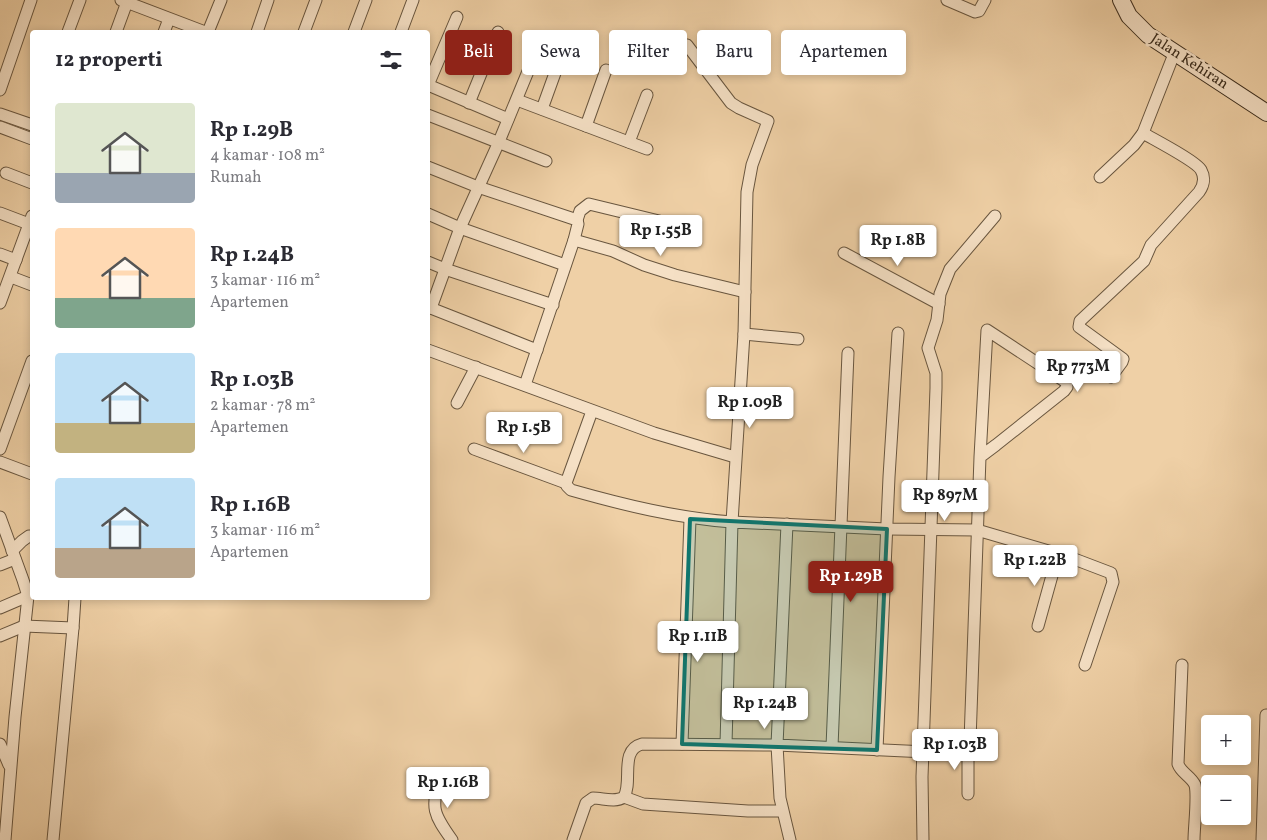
<!DOCTYPE html>
<html lang="id">
<meta charset="utf-8">
<style>
:root{--surface:#fff;--page:#f7f7f7;--text:#2b2b33;--muted:#7c7c81;--accent:#8f2418}
body{margin:0;font-family:Vollkorn,serif;background:var(--page);color:var(--text);height:100vh;display:flex;flex-direction:column;font-size:19px;white-space:nowrap}
*{box-sizing:border-box;margin:0}
p{font-size:16px;color:var(--muted)}
.icon{flex:none;width:28px;height:28px;fill:none;stroke:currentColor;stroke-width:2;stroke-linecap:round;stroke-linejoin:round}
.map{position:relative;flex:1;overflow:hidden}
.details{position:absolute;left:30px;top:30px;width:400px;height:570px;display:flex;flex-direction:column;background:var(--surface);border-radius:5px;box-shadow:0 2px 8px #0003}
.details>*{flex:none}
.banner{position:absolute;left:445px;top:30px;width:475px;height:45px;display:flex;gap:10px}
.tools{position:absolute;left:1201px;top:715px;display:grid;gap:10px}
.tools a{display:grid;place-items:center;width:50px;height:50px;border-radius:5px;background:var(--surface);box-shadow:0 2px 8px #0003;font-size:25px}
.price{position:absolute;translate:-50% -42px;padding:0 11px;border-radius:5px;background:#fff;color:#222;font-size:16px;line-height:32px;filter:drop-shadow(0 1px 2px #0008)}
.price::after{content:'';position:absolute;left:50%;top:30px;width:15px;height:11px;margin-left:-8px;background:inherit;clip-path:polygon(0 0,100% 0,50% 100%)}
.price.active{background:var(--accent);color:#fff}
ul{padding:0;list-style:none}
li{display:flex;align-items:center;gap:15px;height:125px;padding:0 25px}
li span{display:grid;place-items:center;flex:none;width:140px;height:100px;border-radius:5px;color:#555}
li>.icon{margin-inline-start:auto}
span .icon{width:60px;height:60px;fill:#fffc;stroke-width:1}
li b{font-size:21px}
h2{display:flex;justify-content:space-between;align-items:center;height:60px;padding:0 25px;font-size:21px}
.pill{padding:0 18px;border-radius:5px;background:var(--surface);box-shadow:0 2px 8px #0003;font-size:18px;line-height:45px}
.pill.active{background:var(--accent);color:#fff}
.map>svg:first-child{display:block}
.lines{fill:none;stroke-linecap:round;stroke-linejoin:round}
.street-casing{stroke:#69563f;stroke-width:13}
.secondary-casing{stroke:#3c2d1d;stroke-width:18}
.street{stroke:#f5e0c5;stroke-width:11}
.secondary{stroke:#f5e0c5;stroke-width:16}
.marked{fill:#0f766e;fill-opacity:0.2;stroke:#0f766e;stroke-width:4;stroke-linejoin:round}
.labels{text-anchor:middle;dominant-baseline:central;stroke-width:5;stroke-linejoin:round;paint-order:stroke}
.street-label{font-size:15px;fill:#3c2d1d;stroke:#f5e0c5}
</style>
<div class="map">
<svg width="1267" height="840" viewBox="0 0 1267 840">
<rect width="100%" height="100%" fill="#efd0a6"/>
<filter id="stains"><feTurbulence type="fractalNoise" baseFrequency=".004" numOctaves="4"/><feColorMatrix values="0 0 0 0 .2 0 0 0 0 .09 0 0 0 0 .02 0 0 0 .5 -.17"/></filter>
<radialGradient id="worn" r=".72"><stop offset=".6" stop-color="#630" stop-opacity="0"/><stop offset="1" stop-color="#630" stop-opacity=".3"/></radialGradient>
<g class="lines">
<g class="street-casing">
<g id="street">
<polyline points="121,0 205,32"/>
<polyline points="947,0 975,12 979,11 985,0"/>
<polyline points="68,32 80,0"/>
<polyline points="116,32 127,2"/>
<polyline points="164,32 169,19"/>
<polyline points="208,32 221,0"/>
<polyline points="257,32 268,0"/>
<polyline points="304,32 316,0"/>
<polyline points="354,32 366,0"/>
<polyline points="401,32 413,0"/>
<polyline points="428,85 508,119"/>
<polyline points="428,85 457,17"/>
<polyline points="0,90 31,0"/>
<polyline points="517,100 647,149"/>
<polyline points="469,103 498,32"/>
<polyline points="542,109 559,62"/>
<polyline points="0,114 32,125"/>
<polyline points="428,115 546,161"/>
<polyline points="586,126 606,70"/>
<polyline points="0,127 32,139"/>
<polyline points="629,142 647,95"/>
<polyline points="428,167 478,187 577,220 578,224 574,240 525,385"/>
<polyline points="6,173 32,183"/>
<polyline points="1100,177 1134,145 1143,133 1174,54"/>
<polyline points="0,213 29,224"/>
<polyline points="428,214 460,228 565,265"/>
<polyline points="577,220 580,211 589,204 659,221"/>
<polyline points="574,240 613,251 644,265 675,275 745,292"/>
<polyline points="844,253 939,304"/>
<polyline points="0,254 16,260"/>
<polyline points="428,262 445,269 553,305"/>
<polyline points="11,277 32,285"/>
<polyline points="0,303 32,216"/>
<polyline points="428,307 537,350"/>
<polyline points="431,308 460,228 498,144 536,52"/>
<polyline points="744,334 798,339"/>
<polyline points="428,350 654,433 735,457"/>
<path d="M1111,377L1122,362L1123,359L1079,327L1080,321L1144,261L1151,245L1199,192C1204,185 1205,177 1201,170C1196,161 1153,139 1143,133"/>
<polyline points="457,403 476,367"/>
<path d="M592,411L566,483L567,486L571,490C624,505 677,518 732,522L744,334L747,192L752,165L768,121L739,108L731,103L687,45"/>
<polyline points="0,449 32,361"/>
<polyline points="474,449 566,483"/>
<polyline points="0,462 32,474"/>
<polyline points="0,517 23,580 28,596 15,717 5,840"/>
<path d="M787,524L777,745L948,753C959,752 967,753 970,741L980,457L987,330L1066,382L1067,387L1064,391L996,445L980,457"/>
<polyline points="12,551 22,541 29,536"/>
<polyline points="0,565 15,559"/>
<polyline points="0,608 28,596"/>
<polyline points="1038,626 1058,554"/>
<polyline points="0,636 24,626 73,628"/>
<path d="M1182,665L1178,764C1181,773 1191,776 1195,785C1198,796 1194,827 1194,840"/>
<polyline points="0,744 9,765"/>
<polyline points="682,744 690,519"/>
<polyline points="726,744 732,522 887,529 977,530 1069,557 1111,573 1113,582 1085,665"/>
<polyline points="832,747 848,353"/>
<polyline points="877,750 889,477 898,333"/>
<path d="M440,777C430,808 434,815 452,840"/>
<polyline points="968,794 968,748"/>
<polyline points="624,797 643,804 748,811 782,811"/>
<polyline points="53,840 73,628 75,598"/>
<path d="M573,840L586,803L593,798C603,798 615,803 624,797C633,781 619,750 642,744L777,745L780,798L790,840"/>
<polyline points="923,840 922,777 936,388 936,373 928,348 937,320 940,294 950,269 995,216"/>
<polyline points="1262,840 1266,715"/>
</g>
</g>
<g class="secondary-casing">
<polyline id="secondary" points="1121,0 1129,16 1148,35 1267,113"/>
</g>
<use href="#street" class="street"/>
<use href="#secondary" class="secondary"/>
</g>
<path class="marked" d="M690,519L887,529L877,750L682,744Z"/>
<g class="labels">
<g class="street-label">
<text transform="translate(1189 62) rotate(33)">Jalan Kehiran</text>
</g>
</g>
<rect width="100%" height="100%" filter="url(#stains)"/>
<rect width="100%" height="100%" fill="url(#worn)"/>
</svg>
<div class="tools">
<a>+</a>
<a>−</a>
</div>
<b class="price" style="left:661px;top:257px">Rp 1.55B</b>
<b class="price" style="left:898px;top:267px">Rp 1.8B</b>
<b class="price" style="left:1078px;top:393px">Rp 773M</b>
<b class="price" style="left:750px;top:429px">Rp 1.09B</b>
<b class="price" style="left:524px;top:454px">Rp 1.5B</b>
<b class="price" style="left:945px;top:522px">Rp 897M</b>
<b class="price" style="left:1035px;top:587px">Rp 1.22B</b>
<b class="price active" style="left:851px;top:603px">Rp 1.29B</b>
<b class="price" style="left:698px;top:663px">Rp 1.11B</b>
<b class="price" style="left:765px;top:730px">Rp 1.24B</b>
<b class="price" style="left:955px;top:771px">Rp 1.03B</b>
<b class="price" style="left:448px;top:809px">Rp 1.16B</b>
<div class="banner">
<a class="pill active">Beli</a>
<a class="pill">Sewa</a>
<a class="pill">Filter</a>
<a class="pill">Baru</a>
<a class="pill">Apartemen</a>
</div>
<section class="details">
<h2>12 properti<svg class="icon" aria-label="filters" viewBox="0 0 24 24"><path d="M4 7h16M4 17h16"/><circle cx="9" cy="7" r="2"/><circle cx="15" cy="17" r="2"/></svg></h2>
<ul>
<li><span style="background:linear-gradient(#dfe7d0 70%,#9aa5b1 0)"><svg class="icon" aria-label="home" viewBox="0 0 24 24"><path d="M3 11l9-7 9 7M6 9v11h12V9"/></svg></span><div><b>Rp 1.29B</b><p>4 kamar · 108 m²</p><p>Rumah</p></div></li>
<li><span style="background:linear-gradient(#ffd9b3 70%,#7fa58c 0)"><svg class="icon" aria-label="home" viewBox="0 0 24 24"><path d="M3 11l9-7 9 7M6 9v11h12V9"/></svg></span><div><b>Rp 1.24B</b><p>3 kamar · 116 m²</p><p>Apartemen</p></div></li>
<li><span style="background:linear-gradient(#bfe0f5 70%,#c2b280 0)"><svg class="icon" aria-label="home" viewBox="0 0 24 24"><path d="M3 11l9-7 9 7M6 9v11h12V9"/></svg></span><div><b>Rp 1.03B</b><p>2 kamar · 78 m²</p><p>Apartemen</p></div></li>
<li><span style="background:linear-gradient(#bfe0f5 70%,#b9a48a 0)"><svg class="icon" aria-label="home" viewBox="0 0 24 24"><path d="M3 11l9-7 9 7M6 9v11h12V9"/></svg></span><div><b>Rp 1.16B</b><p>3 kamar · 116 m²</p><p>Apartemen</p></div></li>
</ul>
</section>
</div>
